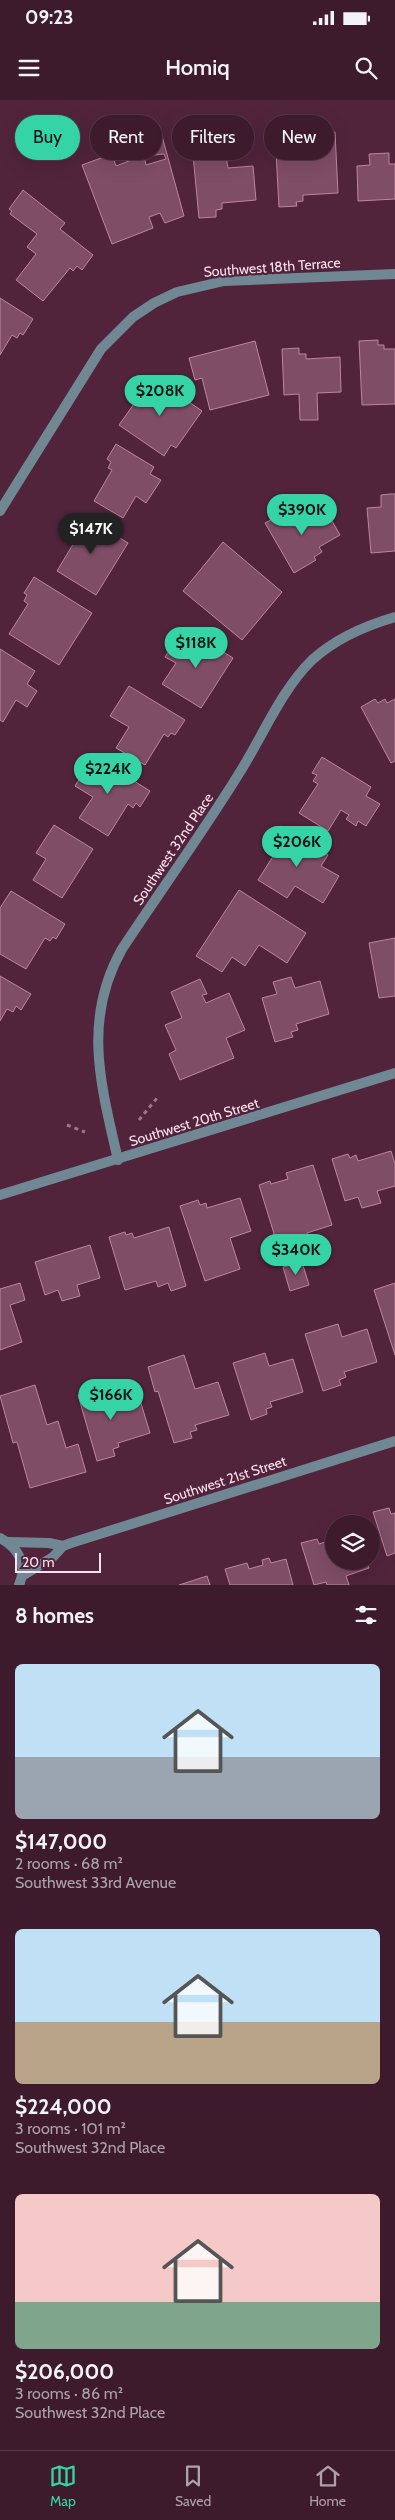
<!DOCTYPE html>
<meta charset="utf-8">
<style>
:root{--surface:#3d1b2d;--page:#442435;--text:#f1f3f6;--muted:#ada1aa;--line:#563949;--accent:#35d4a7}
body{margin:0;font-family:Cabin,sans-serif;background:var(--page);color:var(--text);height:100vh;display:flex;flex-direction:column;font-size:19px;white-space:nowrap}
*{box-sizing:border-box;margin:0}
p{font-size:16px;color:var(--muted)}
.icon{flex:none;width:28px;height:28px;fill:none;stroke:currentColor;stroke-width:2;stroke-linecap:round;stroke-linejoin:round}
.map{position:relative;height:1485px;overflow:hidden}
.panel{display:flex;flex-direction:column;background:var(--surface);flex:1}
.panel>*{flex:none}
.guide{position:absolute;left:15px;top:15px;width:365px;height:45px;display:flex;gap:10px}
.buttons{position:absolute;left:325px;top:1415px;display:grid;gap:10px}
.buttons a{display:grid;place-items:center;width:55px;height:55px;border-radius:50%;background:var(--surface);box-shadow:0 5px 20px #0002,0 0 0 1px var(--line);font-size:25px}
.scale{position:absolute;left:15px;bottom:12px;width:86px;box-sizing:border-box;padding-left:5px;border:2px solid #fee0ee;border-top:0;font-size:14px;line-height:18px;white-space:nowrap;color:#fee0ee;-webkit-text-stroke:4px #51243c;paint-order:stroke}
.price{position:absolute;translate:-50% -42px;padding:0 11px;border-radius:18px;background:var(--accent);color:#111;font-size:16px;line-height:32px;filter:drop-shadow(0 1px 2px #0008)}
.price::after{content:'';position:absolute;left:50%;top:30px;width:15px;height:11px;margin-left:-8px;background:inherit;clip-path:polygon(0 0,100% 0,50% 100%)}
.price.active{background:#222;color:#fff}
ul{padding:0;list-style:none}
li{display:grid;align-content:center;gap:10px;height:265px;padding:0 15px}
li span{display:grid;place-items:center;height:155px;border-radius:8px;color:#555}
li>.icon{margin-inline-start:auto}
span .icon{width:90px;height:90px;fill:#fffc;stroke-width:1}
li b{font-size:21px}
h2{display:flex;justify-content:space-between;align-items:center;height:60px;padding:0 15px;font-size:21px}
.pill{padding:0 18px;border-radius:22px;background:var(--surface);box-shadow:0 5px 20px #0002,0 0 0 1px var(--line);font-size:18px;line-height:45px}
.pill.active{background:var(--accent);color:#111}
.status{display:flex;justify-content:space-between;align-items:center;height:35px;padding:0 25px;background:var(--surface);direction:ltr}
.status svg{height:14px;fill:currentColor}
header{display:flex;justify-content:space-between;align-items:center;height:65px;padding:0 15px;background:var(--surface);font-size:22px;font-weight:600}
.tab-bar{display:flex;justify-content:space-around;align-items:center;height:70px;border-top:1px solid var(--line);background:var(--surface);font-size:14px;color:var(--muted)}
.tab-bar a{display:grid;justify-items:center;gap:2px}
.tab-bar .active{color:var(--accent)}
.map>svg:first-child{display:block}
.building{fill:#7f4d66;stroke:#bc86a0;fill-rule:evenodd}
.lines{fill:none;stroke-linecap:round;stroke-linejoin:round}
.path{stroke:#9d768a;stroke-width:3;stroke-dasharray:4 4;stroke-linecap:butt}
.street{stroke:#708894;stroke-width:10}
.labels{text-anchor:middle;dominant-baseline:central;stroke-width:4.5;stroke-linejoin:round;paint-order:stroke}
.street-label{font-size:14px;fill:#fee0ee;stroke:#51243c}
</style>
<div class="status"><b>09:23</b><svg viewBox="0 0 49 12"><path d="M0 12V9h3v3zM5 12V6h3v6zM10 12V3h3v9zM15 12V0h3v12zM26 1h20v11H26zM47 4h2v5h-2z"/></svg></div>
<header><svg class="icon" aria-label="menu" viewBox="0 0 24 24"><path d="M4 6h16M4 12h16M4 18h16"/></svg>Homiq<svg class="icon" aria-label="search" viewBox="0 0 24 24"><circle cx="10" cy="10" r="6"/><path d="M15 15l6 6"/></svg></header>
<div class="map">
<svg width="395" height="1485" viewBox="0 0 395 1485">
<rect width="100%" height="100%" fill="#51243c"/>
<g class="building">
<path d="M159,25L184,116L165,123L160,113L149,117L153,128L112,144L82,65L112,54L116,66L139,57L132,26ZM164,54L166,59L146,65L144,56Z"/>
<polygon points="335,32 338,93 303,95 303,101 296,102 297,106 279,107 275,35"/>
<polygon points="389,53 389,64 395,64 395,99 358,101 357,66 370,65 369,54"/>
<polygon points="216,54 216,57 226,56 228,68 253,66 256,100 222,103 222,109 216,110 216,117 199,118 193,55"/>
<polygon points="23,90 65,123 60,129 93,155 82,170 77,166 73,171 70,168 43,201 16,180 36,154 27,147 37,134 10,114 12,111 9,109"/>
<polygon points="0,198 33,219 23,235 20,233 17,238 12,235 0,255"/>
<polygon points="378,240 378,245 384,245 384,249 395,249 395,304 362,305 359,241"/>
<polygon points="255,241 269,295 210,310 202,278 195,280 189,258"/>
<polygon points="299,248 299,254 306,254 306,259 340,257 341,292 317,293 318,320 300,320 299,294 284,295 282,249"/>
<polygon points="153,277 202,311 176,348 171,345 164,356 119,325"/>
<polygon points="116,344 154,367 150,374 161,380 146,403 136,396 123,418 94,401 112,370 108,368 111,362 107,359"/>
<polygon points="390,394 395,394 395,451 371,453 367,408 381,407 381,395"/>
<polygon points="324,407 340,435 319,447 322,452 314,457 316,460 294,473 265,423 293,408 300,421"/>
<polygon points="81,414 128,443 96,495 57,471 75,441 71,438 74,433 71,430"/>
<polygon points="223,442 282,492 242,540 183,491"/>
<polygon points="34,477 92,513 59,565 9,534 28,504 24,501 27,495 24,493"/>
<polygon points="195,534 233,558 201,608 162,584 176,563 165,557 177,539 187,545"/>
<polygon points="0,549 35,571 27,584 37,591 27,607 16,600 3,622 0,620"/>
<polygon points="129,586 185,620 175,635 171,633 168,637 164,634 145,665 116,648 129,627 110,616"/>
<polygon points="375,599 378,603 385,599 387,603 395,599 395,661 391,663 361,607"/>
<polygon points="94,656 150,691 140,707 136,703 133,708 128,704 108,736 79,718 93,697 75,686"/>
<polygon points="322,657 371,687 366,696 380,704 366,726 358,721 356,726 346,719 349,715 341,710 328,731 299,713 318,684 313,681 317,675 312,673"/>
<polygon points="54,725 93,749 62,798 33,780 46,759 36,753"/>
<polygon points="280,726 328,755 321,766 339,776 323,803 295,786 287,798 258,780 277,750 268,745"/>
<polygon points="239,790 306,833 287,863 259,845 245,866 232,857 222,872 196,856"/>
<polygon points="11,791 65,824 56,839 53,837 50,841 45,838 26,869 0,854 0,808"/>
<polygon points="395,838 395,896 379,898 369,843"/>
<polygon points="0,876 31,894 21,910 16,906 13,912 7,909 0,921"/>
<polygon points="291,877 295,888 320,881 329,914 296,924 298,930 291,932 293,937 275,942 262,898 277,894 273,882"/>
<polygon points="200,879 207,894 202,895 206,903 229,893 245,930 226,938 234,958 180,980 169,954 176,950 165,925 182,918 171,892"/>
<polygon points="391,1051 395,1064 395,1086 377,1091 381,1103 362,1108 358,1097 345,1101 332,1059 348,1054 350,1058 356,1055 358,1061"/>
<polygon points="313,1065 332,1125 307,1133 311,1147 293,1153 292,1149 280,1153 259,1085 270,1081 271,1084 288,1079 286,1073"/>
<polygon points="240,1098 251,1131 230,1138 240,1169 205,1181 180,1106 198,1100 200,1105 206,1103 207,1108"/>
<polygon points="169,1127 186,1186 171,1191 168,1183 158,1187 156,1181 125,1190 109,1137 125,1132 126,1135 132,1133 134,1138"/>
<polygon points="90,1145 100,1178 77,1185 80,1196 62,1201 58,1190 45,1195 35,1162"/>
<polygon points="302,1162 309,1185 290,1191 283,1167"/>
<polygon points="20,1183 25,1200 10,1205 22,1242 0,1250 0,1189"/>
<polygon points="395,1183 395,1255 374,1190"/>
<polygon points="338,1224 342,1237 367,1229 377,1262 344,1272 346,1277 339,1280 341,1285 323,1291 305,1234"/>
<polygon points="265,1253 269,1266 293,1259 303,1292 270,1302 272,1307 266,1309 267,1314 251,1320 233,1263"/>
<polygon points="184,1255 195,1289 218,1282 229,1315 195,1325 197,1330 190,1332 192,1338 174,1343 158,1291 155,1292 148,1267"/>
<polygon points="112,1284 118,1306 140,1300 150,1333 118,1343 119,1347 113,1349 115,1356 97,1361 78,1295"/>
<polygon points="35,1285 47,1325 58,1321 66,1348 78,1344 86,1372 30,1388 17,1342 13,1343 0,1296"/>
<polygon points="389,1408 391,1414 395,1413 395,1453 387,1456 373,1412"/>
<polygon points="317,1439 319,1444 325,1442 326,1445 334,1443 334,1461 367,1461 369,1468 346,1476 349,1485 327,1485 326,1482 314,1485 301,1443"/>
<polygon points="269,1458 271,1463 286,1459 293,1485 230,1485 225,1469 247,1463 249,1469 263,1465 262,1460"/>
<polygon points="207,1476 210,1485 179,1485"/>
</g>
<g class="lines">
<g class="path">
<polyline points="139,1020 157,998"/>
<polyline points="67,1025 85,1032"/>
</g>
<g class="street">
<polyline points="0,411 101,249 133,217 154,203 177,192 224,181 395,174"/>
<path d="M118,1060C101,985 82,920 122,849C161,790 203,732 240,672C262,637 282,589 312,560C336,538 364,526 395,517"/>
<polyline points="0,1095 395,973"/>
<path d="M0,1438C19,1448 28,1465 19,1485"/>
<polyline points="9,1442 49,1443 63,1446"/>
<polyline points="22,1476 53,1457 63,1446 71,1443 395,1341"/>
</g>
</g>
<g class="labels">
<g class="street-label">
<text transform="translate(272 167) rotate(-4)">Southwest 18th Terrace</text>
<text transform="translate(173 749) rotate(-56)">Southwest 32nd Place</text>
<text transform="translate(194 1022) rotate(-17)">Southwest 20th Street</text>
<text transform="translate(225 1380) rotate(-18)">Southwest 21st Street</text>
</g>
</g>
</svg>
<div class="buttons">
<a><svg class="icon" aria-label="layers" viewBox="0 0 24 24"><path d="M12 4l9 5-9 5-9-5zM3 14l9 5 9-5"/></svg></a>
</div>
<div class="scale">20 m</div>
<b class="price" style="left:160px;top:317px">$208K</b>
<b class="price" style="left:302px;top:436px">$390K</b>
<b class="price active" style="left:91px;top:455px">$147K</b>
<b class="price" style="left:196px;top:569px">$118K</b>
<b class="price" style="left:108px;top:695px">$224K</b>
<b class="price" style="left:297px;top:768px">$206K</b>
<b class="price" style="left:296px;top:1176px">$340K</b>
<b class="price" style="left:111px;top:1321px">$166K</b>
<div class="guide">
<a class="pill active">Buy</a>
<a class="pill">Rent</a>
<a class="pill">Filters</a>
<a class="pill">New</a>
</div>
</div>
<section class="panel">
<h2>8 homes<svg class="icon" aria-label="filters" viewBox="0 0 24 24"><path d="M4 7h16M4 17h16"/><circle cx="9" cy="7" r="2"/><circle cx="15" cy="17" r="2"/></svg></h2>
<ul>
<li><span style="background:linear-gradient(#bfe0f5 60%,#9aa5b1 0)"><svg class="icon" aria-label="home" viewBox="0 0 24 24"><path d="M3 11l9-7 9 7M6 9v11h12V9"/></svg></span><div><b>$147,000</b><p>2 rooms · 68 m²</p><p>Southwest 33rd Avenue</p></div></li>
<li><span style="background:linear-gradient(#bfe0f5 60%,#b9a48a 0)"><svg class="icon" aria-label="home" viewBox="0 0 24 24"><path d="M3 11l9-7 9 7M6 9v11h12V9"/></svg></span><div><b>$224,000</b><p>3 rooms · 101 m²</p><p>Southwest 32nd Place</p></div></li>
<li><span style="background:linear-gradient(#f6c9c9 70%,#7fa58c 0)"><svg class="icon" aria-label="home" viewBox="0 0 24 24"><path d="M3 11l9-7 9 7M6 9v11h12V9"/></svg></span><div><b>$206,000</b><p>3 rooms · 86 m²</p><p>Southwest 32nd Place</p></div></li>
</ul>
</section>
<nav class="tab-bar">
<a class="active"><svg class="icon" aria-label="map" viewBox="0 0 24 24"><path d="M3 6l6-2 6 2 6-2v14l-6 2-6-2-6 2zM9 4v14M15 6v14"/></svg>Map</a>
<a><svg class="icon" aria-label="saved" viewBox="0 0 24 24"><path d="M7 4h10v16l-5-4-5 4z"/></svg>Saved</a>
<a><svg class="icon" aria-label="home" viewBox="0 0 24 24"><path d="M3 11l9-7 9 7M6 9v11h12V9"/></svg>Home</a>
</nav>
